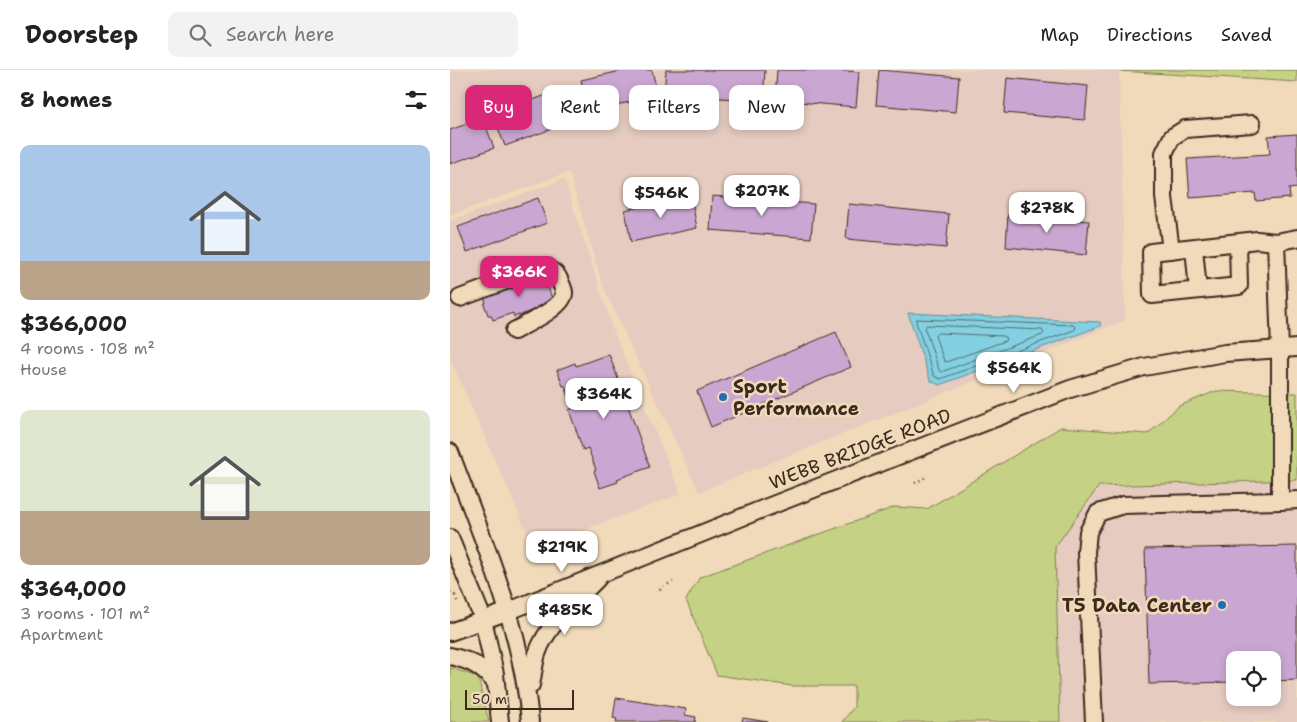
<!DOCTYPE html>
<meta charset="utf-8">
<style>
:root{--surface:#fff;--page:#f2f2f2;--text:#222;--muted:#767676;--line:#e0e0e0;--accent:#db2777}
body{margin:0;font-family:"Shantell Sans",sans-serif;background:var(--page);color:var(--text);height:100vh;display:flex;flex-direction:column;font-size:19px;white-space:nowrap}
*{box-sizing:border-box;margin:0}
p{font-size:16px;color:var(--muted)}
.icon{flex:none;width:28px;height:28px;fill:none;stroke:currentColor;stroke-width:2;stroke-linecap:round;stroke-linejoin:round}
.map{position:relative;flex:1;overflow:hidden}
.side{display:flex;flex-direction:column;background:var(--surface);width:450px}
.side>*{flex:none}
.banner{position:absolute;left:15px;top:15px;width:475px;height:45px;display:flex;gap:10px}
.controls{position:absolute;left:776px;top:581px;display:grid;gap:10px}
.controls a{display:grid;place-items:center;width:55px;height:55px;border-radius:10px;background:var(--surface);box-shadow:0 2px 8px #0003;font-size:25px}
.scale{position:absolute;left:15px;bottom:12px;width:109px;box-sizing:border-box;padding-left:5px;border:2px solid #3b2a1e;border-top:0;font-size:14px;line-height:18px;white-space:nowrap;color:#3b2a1e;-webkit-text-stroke:4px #f0dab9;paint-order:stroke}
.price{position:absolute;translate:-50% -42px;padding:0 11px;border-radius:10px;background:#fff;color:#222;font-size:16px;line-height:32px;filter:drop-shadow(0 1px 2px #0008)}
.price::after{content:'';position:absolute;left:50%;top:30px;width:15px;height:11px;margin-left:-8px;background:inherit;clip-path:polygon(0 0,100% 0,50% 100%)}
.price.on{background:var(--accent);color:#fff}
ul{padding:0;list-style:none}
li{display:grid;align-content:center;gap:10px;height:265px;padding:0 20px}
li span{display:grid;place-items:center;height:155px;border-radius:10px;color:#555}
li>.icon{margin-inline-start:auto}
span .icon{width:90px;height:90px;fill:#fffc;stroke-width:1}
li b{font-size:21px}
h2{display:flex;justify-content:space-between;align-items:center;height:60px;padding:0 20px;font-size:21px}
.tag{padding:0 18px;border-radius:10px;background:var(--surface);box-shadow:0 2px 8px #0003;font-size:18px;line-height:45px}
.tag.on{background:var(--accent);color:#fff}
header{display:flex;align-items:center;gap:30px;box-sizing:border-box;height:70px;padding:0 25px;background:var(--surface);border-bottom:1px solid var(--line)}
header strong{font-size:24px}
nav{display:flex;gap:28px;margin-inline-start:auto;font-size:18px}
.search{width:350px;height:45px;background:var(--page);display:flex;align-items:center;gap:12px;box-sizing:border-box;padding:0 18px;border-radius:10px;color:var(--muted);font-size:19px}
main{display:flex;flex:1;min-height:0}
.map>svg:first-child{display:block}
.built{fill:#e5cbc0;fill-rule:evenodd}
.green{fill:#c5d184;stroke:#807e51}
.water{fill:#82d0e1;stroke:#668e93}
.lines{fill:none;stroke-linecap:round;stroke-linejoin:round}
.shore{stroke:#576c6c;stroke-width:1}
.building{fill:#caa7d2;stroke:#3b2a1e}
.minor-casing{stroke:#3b2a1e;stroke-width:20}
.path{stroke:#3b2a1e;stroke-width:2.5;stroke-dasharray:1 4;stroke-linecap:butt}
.minor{stroke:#f0dab9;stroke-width:16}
.poi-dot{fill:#1f6fb2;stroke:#f0dab9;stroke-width:2}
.labels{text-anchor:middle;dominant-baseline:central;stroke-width:5;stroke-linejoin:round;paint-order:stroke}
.poi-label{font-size:19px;font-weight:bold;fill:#3b2a1e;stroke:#f0dab9;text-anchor:start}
.street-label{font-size:19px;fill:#3b2a1e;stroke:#f0dab9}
</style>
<header>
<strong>Doorstep</strong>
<div class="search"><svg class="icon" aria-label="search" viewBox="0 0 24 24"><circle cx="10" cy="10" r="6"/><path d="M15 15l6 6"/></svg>Search here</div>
<nav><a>Map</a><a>Directions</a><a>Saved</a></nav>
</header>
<main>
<section class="side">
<h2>8 homes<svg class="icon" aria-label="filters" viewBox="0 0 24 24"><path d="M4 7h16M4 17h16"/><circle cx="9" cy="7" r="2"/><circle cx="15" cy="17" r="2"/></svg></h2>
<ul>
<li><span style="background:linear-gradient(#a9c7e8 75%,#b9a48a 0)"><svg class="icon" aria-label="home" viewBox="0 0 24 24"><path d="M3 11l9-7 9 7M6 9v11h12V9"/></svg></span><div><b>$366,000</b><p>4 rooms · 108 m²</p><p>House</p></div></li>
<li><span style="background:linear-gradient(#dfe7d0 65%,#b9a48a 0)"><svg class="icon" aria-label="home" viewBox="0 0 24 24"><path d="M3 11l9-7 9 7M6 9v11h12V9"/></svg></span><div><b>$364,000</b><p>3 rooms · 101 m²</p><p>Apartment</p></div></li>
</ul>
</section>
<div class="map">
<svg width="847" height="652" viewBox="0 0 847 652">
<rect width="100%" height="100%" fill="#f0dab9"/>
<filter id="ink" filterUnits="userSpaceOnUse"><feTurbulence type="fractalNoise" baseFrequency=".02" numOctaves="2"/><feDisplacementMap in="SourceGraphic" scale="10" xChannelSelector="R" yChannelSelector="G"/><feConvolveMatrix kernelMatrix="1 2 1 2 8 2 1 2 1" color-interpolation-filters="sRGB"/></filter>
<g filter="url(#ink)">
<g class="built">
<polygon points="5,0 847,0 847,12 669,1 675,250 249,422 153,216 119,102 0,145 0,2"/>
<polygon points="114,109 164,263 231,424 84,478 0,288 0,151"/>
<path d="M847,410V652H610L604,477L649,416ZM785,590H822V628H785Z"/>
</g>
<g class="green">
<polygon points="669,0 847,0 847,12 669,1"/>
<polygon points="766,321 847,323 847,410 649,416 605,477 610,652 392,652 404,637 404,616 342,616 267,605 236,530 250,507 445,437 477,439 611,357 698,364 729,336"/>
<polygon points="1,598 28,607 39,652 0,652 0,599"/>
</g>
<polygon class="water" points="458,243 650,252 651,256 489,315 480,310"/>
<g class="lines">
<g class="shore">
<polygon points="467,249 623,255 626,258 624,260 490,309 484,306 466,252"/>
<polygon points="477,255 592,260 594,263 592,265 491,302 489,300 475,259"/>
<polygon points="488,263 554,266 556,269 555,271 496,292 494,291 485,266"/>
</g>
</g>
<g class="building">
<polygon points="175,0 202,0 208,26 138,41 131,10"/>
<polygon points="216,0 315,0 313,31 214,24"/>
<polygon points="327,0 382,0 409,2 406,37 325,30"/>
<polygon points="429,0 509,7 506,42 426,35"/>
<polygon points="557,8 638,16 635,50 554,43"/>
<polygon points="120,16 132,48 55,76 43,45"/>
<polygon points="33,48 44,78 0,94 0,60"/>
<polygon points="847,64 847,118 839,119 840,128 806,131 805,123 740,128 737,89 820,84 818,66"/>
<polygon points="241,126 247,158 181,172 175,140"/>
<polygon points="262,126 364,134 361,168 260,160"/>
<polygon points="88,128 97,153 17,182 8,157"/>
<polygon points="399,134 499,144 496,178 396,169"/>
<polygon points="558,144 639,151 636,185 556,177"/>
<polygon points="92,201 103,231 69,246 69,245 64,247 63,243 43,250 41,245 38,245 34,234 36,233 34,227"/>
<polygon points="386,262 401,297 261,357 247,321"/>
<polygon points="159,284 200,397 167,409 168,412 150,418 144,401 146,400 138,378 133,380 119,340 123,338 115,316 113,316 107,300 125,293 126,296"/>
<polygon points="847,476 847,610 822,611 822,590 785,590 785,612 699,614 695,479"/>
<polygon points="166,628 236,639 235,645 246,647 245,652 166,652 167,649 163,648"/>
<polygon points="293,648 318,652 292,652"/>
</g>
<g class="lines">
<g class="minor-casing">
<g id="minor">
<polyline points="788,173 789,216 702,225 701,182 807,170 826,172"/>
<polyline points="744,178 748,220"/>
<polyline points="721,180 714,127 714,83 722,67 735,59 802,54"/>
<path d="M10,228L88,199C96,198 103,200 108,207C110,211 113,217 114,222C115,237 76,254 64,261"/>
<path d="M0,382C33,470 72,557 80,652"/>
<polyline points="830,431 847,430"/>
<polyline points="0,468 33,549 45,604 50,652"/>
<polyline points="0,562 59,541 315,438 620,319 694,297 775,283 847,278"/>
<path d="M0,586C22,591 31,596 46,613"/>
<path d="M81,615C83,605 84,594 87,584C97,554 127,530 148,508"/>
<polyline points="644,652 636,482 638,462 648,443 673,435 830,431 830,279 826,172 847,168"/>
</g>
</g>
<g class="path">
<polyline points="478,345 486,339"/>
<polyline points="465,413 476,407"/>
<polyline points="210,520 214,516 223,512"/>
<polyline points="0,522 5,525"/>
<polyline points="7,531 5,525 7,524"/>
</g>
<use href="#minor" class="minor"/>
</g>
</g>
<g class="poi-dot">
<circle cx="273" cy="327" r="5"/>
<circle cx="772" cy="535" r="5"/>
</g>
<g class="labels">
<g class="poi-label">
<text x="283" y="316">Sport<tspan x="283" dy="22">Performance</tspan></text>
<text x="762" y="535" text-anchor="end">T5 Data Center</text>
</g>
<g class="street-label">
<text transform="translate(410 379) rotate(-21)">WEBB BRIDGE ROAD</text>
</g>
</g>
</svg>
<div class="controls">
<a><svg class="icon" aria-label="locate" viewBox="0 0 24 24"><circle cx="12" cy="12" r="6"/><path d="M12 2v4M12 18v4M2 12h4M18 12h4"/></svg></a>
</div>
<div class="scale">50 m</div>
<b class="price" style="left:312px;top:147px">$207K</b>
<b class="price" style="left:211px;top:149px">$546K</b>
<b class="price" style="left:597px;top:164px">$278K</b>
<b class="price on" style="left:69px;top:228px">$366K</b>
<b class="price" style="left:564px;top:324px">$564K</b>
<b class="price" style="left:154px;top:350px">$364K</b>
<b class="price" style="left:112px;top:503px">$219K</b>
<b class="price" style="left:115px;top:566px">$485K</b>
<div class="banner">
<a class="tag on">Buy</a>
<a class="tag">Rent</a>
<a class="tag">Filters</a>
<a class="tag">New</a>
</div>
</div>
</main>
